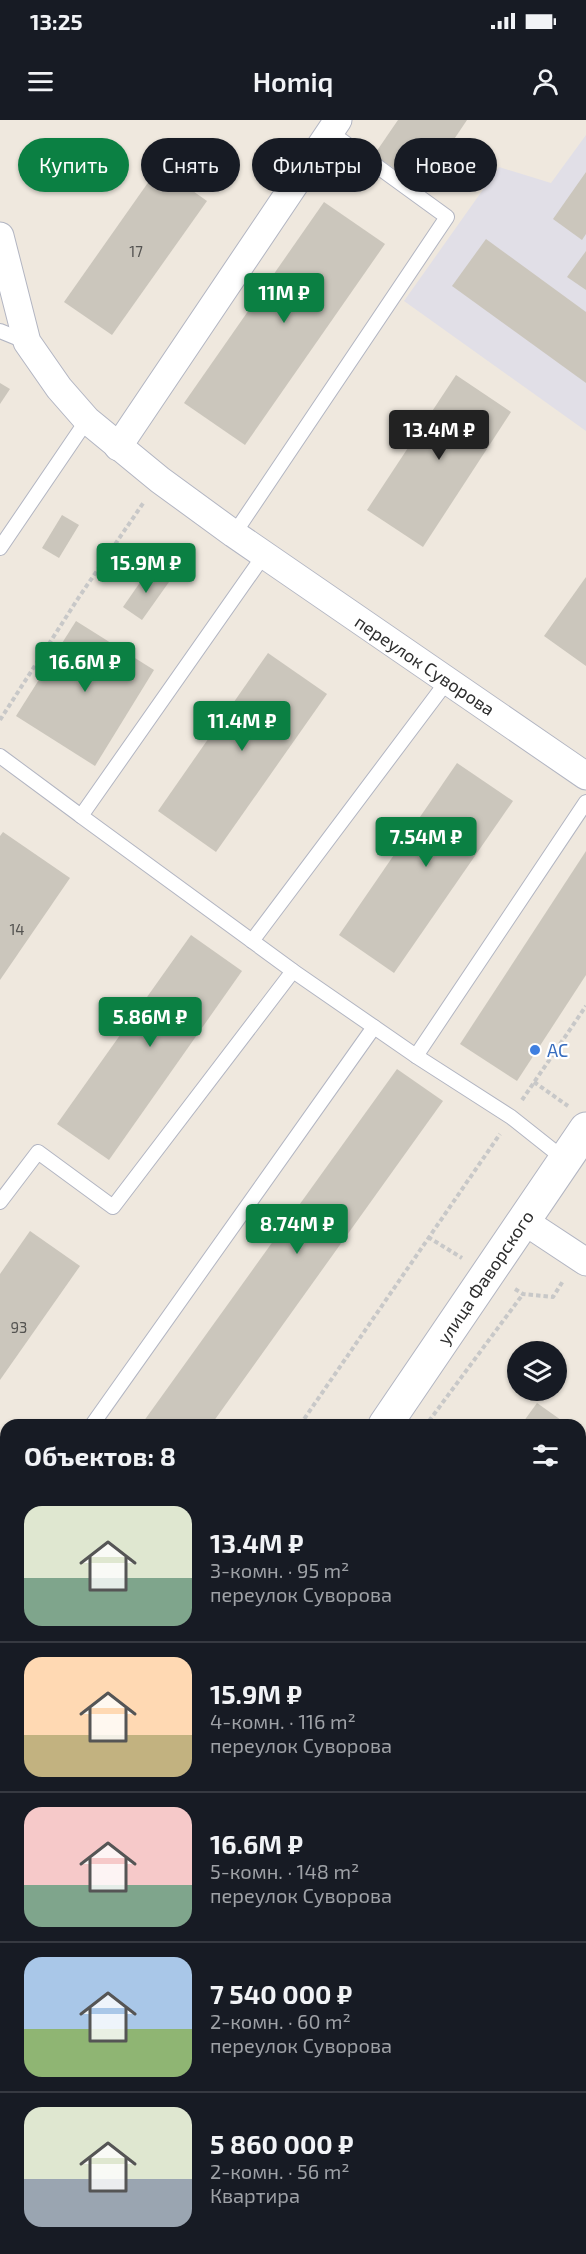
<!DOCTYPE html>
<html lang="ru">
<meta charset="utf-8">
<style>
:root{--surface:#171b24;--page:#242831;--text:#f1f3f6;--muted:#9ea1a6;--line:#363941;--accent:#0b8043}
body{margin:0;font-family:"Exo 2",sans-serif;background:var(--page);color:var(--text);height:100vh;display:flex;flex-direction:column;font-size:22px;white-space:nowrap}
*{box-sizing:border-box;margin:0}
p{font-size:20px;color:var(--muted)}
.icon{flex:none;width:33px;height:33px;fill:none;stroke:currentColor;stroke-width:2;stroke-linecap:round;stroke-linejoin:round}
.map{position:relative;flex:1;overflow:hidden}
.panel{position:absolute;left:0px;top:1299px;width:586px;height:836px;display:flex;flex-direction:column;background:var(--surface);border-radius:18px 18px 0 0;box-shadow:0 2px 4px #0004}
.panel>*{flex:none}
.hud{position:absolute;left:18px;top:18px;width:550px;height:54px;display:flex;gap:12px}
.fabs{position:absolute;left:507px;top:1221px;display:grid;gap:12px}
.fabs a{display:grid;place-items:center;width:60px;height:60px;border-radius:50%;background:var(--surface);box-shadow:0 2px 4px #0004;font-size:30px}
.price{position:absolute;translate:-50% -51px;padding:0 14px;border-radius:6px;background:var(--accent);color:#fff;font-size:20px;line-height:39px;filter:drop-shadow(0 2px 3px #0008)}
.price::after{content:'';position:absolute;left:50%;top:36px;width:18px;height:14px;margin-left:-9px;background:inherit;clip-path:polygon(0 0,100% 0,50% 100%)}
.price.active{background:#222;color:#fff}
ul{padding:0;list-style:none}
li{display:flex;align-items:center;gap:18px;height:150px;padding:0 24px}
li+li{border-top:2px solid var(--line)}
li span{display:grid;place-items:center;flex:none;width:168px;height:120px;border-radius:18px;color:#555}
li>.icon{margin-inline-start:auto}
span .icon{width:72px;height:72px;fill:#fffc;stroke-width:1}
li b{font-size:26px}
h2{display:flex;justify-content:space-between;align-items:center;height:72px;padding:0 24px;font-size:26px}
.pill{padding:0 21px;border-radius:27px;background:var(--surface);box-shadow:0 2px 4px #0004;font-size:21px;line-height:54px}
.pill.active{background:var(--accent);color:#fff}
.status{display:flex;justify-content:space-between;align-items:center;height:42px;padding:0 30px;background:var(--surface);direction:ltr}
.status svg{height:16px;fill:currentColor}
header{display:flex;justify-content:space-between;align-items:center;height:78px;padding:0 24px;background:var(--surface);font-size:27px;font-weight:600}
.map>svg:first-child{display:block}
.industrial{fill:#e1dfe7}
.building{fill:#cbc6bc}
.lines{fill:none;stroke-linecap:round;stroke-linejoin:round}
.lane-casing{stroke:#b2b5c2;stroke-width:16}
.street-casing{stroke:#b2b5c2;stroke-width:29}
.secondary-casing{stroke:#b2b5c2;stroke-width:35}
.path{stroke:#c8c8c8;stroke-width:4;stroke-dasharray:4.5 3;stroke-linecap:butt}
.lane{stroke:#fff;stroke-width:14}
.street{stroke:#fff;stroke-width:27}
.secondary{stroke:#fff;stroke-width:33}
.rail{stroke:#9fa3b9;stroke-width:4.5}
.shop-dot{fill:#3f7fe0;stroke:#fff;stroke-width:2}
.labels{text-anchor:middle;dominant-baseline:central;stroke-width:4.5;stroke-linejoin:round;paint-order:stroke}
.number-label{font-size:15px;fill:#545351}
.street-label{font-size:18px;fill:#2d2d2d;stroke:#fff}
.shop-label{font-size:18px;fill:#366cbe;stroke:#fff;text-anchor:start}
</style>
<div class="status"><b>13:25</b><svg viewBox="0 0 49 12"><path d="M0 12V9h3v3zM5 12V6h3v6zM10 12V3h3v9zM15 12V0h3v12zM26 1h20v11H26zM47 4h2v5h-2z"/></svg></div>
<header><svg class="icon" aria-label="menu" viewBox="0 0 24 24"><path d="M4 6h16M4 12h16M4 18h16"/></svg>Homiq<svg class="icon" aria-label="person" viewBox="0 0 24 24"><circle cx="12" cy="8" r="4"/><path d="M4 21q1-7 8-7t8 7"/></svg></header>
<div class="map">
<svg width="586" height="2134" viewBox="0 0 586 2134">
<rect width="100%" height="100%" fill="#efe8de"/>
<g class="industrial">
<polygon points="586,15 586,311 404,181 499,47 551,63"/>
<polygon points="586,1509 586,1792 581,1800 580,1516"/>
<polygon points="6,1905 6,2128 359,2129 356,2134 0,2134 0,1913"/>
</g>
<g class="building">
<polygon points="398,0 467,0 422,67 374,35"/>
<polygon points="159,47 207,81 112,215 64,182"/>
<polygon points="586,52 586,114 582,120 553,99"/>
<polygon points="324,82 385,124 245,325 184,283"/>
<polygon points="486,119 586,192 586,263 452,166"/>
<polygon points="586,131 586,170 567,157"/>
<polygon points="456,255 511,292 423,427 367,390"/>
<polygon points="0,263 10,269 0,284"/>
<polygon points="62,395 79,405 59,438 42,428"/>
<polygon points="150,448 169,462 142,500 123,487"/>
<polygon points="586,457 586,546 544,516"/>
<polygon points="76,501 154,550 95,646 16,596"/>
<polygon points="268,533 327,574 216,732 158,691"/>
<polygon points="457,643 513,681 394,853 339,815"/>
<polygon points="3,712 70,758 0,860 0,716"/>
<polygon points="586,731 586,855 517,961 460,924"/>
<polygon points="191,815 242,851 109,1040 57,1004"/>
<polygon points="397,949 443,981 211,1305 141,1305"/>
<polygon points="30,1111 80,1146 0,1260 0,1154"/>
<polygon points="537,1283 568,1305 521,1305"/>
<polygon points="580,1314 586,1318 586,1441 580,1437"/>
<polygon points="586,1542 586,1581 580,1588 580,1549"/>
<polygon points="586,1597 586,1653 580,1661 580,1605"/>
<polygon points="586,1679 586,1762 580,1769 580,1686"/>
<polygon points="6,2076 6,2128 108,2128 104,2134 0,2134 0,2085"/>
</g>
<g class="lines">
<g class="lane-casing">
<g id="lane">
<polyline points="0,211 27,222"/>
<polyline points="234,414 447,97 330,12"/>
<polyline points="0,428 87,300"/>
<polyline points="0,636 81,696 264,435"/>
<polyline points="81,696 293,851 416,936 511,997 564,1039"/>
<polyline points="252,821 448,560"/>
<polyline points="416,936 586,682"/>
<polyline points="0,1082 38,1032 113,1087 293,851"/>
<polyline points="92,1305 374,907"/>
<polyline points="0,1400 6,1402"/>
<polyline points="580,1469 586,1473"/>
<polyline points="0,1780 6,1784"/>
<polyline points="580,1824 586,1816"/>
</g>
</g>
<g class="street-casing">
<g id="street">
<polyline points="0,116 27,222 59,268 87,300 160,360 234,414 586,656"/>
<polyline points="118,327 338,0"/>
<polyline points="524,1101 586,1142"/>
</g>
</g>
<g class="secondary-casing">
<g id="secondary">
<polyline points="385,1305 586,1009"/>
<polyline points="0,1852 6,1844"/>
</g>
</g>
<g class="path">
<polyline points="0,600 79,477 144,382"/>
<polyline points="534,962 568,986"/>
<polyline points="522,980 586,886"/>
<polyline points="428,1117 462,1138"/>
<polyline points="515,1169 523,1174 553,1177 563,1161"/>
<polyline points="429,1301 523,1174"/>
<polyline points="300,1305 500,1014"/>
<polyline points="0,1748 6,1739"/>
<polyline points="0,1893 6,1885"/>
<polyline points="580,2024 586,2016"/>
<polyline points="435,2134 438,2128"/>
<polyline points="506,2134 509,2128"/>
</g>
<use href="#lane" class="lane"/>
<use href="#street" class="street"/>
<use href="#secondary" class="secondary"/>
<g class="rail">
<polyline points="580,2004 586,1996"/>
<polyline points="496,2134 500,2128"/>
</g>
</g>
<circle class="shop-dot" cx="535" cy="930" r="6"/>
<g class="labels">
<g class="number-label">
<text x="136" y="131">17</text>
<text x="17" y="809">14</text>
<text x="19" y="1207">93</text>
</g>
<g class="street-label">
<text transform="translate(425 545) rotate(34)">переулок Суворова</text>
<text transform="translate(485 1157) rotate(-56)">улица Фаворского</text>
</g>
<g class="shop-label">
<text x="547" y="930">АС</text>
</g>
</g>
</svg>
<div class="fabs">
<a><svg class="icon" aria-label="layers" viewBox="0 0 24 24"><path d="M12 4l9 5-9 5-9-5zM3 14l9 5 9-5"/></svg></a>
</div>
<b class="price" style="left:284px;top:204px">11M ₽</b>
<b class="price active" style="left:439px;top:341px">13.4M ₽</b>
<b class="price" style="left:146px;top:474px">15.9M ₽</b>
<b class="price" style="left:85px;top:573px">16.6M ₽</b>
<b class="price" style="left:242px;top:632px">11.4M ₽</b>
<b class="price" style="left:426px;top:748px">7.54M ₽</b>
<b class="price" style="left:150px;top:928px">5.86M ₽</b>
<b class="price" style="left:297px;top:1135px">8.74M ₽</b>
<div class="hud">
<a class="pill active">Купить</a>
<a class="pill">Снять</a>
<a class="pill">Фильтры</a>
<a class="pill">Новое</a>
</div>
<section class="panel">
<h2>Объектов: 8<svg class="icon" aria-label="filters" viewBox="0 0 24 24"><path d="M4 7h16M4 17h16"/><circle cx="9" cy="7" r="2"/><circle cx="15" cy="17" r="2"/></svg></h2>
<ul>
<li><span style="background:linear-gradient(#dfe7d0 60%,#7fa58c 0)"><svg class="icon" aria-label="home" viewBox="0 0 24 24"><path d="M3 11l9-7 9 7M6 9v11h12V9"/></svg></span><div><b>13.4M ₽</b><p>3-комн. · 95 m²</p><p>переулок Суворова</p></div></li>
<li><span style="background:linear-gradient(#ffd9b3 65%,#c2b280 0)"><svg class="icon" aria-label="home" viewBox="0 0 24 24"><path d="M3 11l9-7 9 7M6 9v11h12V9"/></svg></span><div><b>15.9M ₽</b><p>4-комн. · 116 m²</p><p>переулок Суворова</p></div></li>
<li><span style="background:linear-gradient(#f6c9c9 65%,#7fa58c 0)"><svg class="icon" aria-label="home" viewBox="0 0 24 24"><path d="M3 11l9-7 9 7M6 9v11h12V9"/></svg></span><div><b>16.6M ₽</b><p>5-комн. · 148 m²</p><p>переулок Суворова</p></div></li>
<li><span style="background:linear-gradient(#a9c7e8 60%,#8fb573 0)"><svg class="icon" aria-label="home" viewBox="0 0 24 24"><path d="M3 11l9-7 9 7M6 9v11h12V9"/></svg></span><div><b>7 540 000 ₽</b><p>2-комн. · 60 m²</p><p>переулок Суворова</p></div></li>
<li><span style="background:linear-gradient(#dfe7d0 60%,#9aa5b1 0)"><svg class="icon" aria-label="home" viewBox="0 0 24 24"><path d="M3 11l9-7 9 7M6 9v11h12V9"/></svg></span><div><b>5 860 000 ₽</b><p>2-комн. · 56 m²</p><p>Квартира</p></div></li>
</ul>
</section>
</div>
